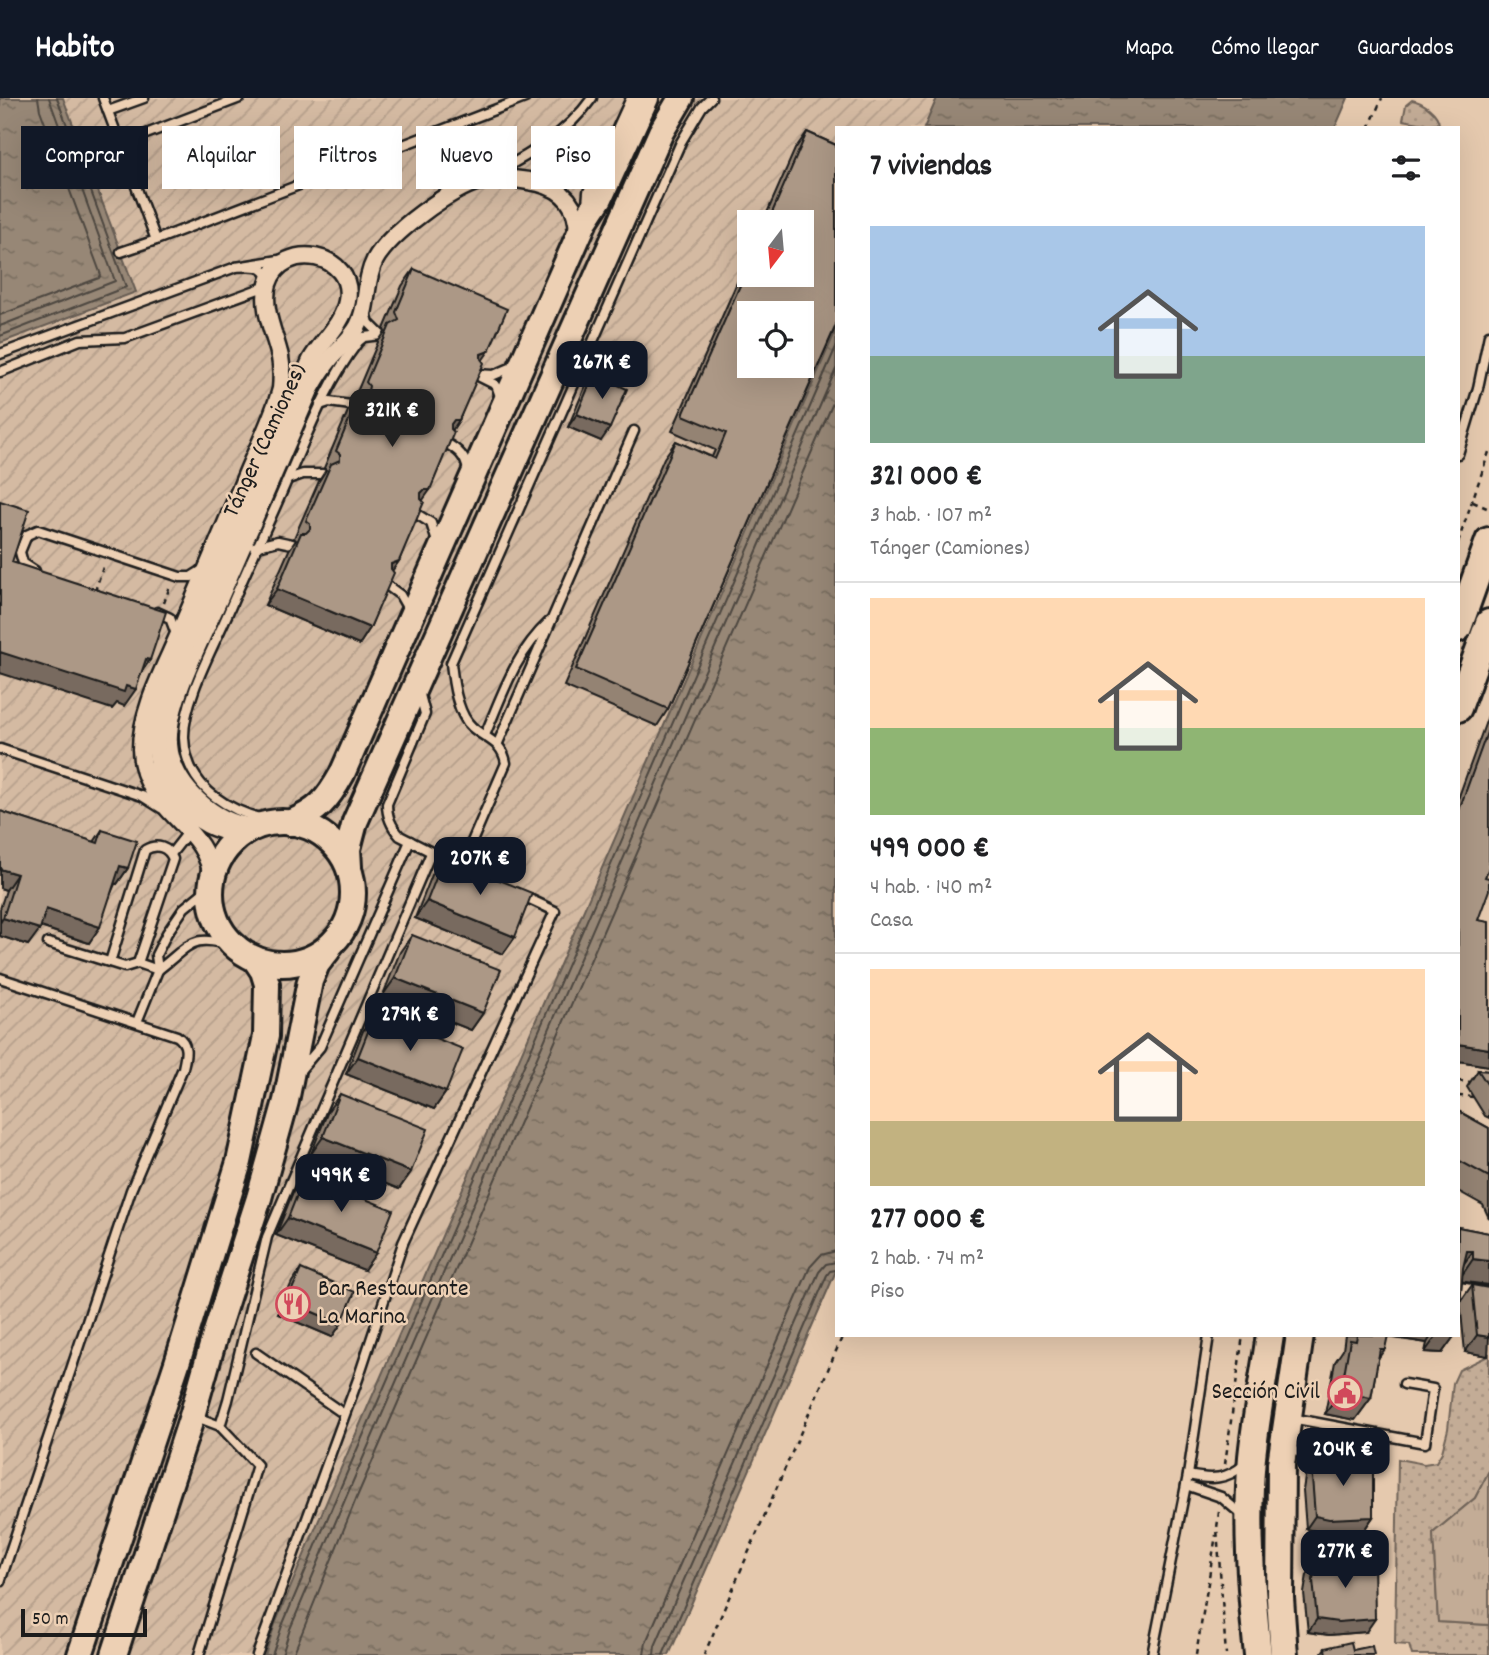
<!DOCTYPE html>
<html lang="es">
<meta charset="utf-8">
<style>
:root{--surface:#fff;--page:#f2f2f2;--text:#202124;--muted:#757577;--line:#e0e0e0;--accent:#111827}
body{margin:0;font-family:Dekko,sans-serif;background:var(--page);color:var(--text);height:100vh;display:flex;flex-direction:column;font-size:26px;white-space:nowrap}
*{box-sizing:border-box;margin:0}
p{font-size:23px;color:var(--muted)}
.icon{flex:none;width:38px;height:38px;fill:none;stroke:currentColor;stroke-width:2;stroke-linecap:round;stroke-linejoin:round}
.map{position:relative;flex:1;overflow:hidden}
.side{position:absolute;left:835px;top:28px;width:625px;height:1211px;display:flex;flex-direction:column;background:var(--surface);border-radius:0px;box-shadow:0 7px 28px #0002}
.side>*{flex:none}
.guide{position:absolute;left:21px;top:28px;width:665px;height:63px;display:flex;gap:14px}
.needle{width:46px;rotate:196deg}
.buttons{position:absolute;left:737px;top:112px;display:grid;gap:14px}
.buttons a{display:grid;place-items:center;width:77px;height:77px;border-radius:0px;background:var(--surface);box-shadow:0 7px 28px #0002;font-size:35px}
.scale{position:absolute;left:21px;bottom:18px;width:126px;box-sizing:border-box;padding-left:7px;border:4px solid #1c1c1c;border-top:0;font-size:19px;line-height:24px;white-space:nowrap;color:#1c1c1c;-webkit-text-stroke:5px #edd0b4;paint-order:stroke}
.price{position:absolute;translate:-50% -60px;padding:0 16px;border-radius:14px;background:var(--accent);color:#fff;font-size:23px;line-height:46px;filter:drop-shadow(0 2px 4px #0008)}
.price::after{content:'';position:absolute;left:50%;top:42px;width:21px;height:16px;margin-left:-10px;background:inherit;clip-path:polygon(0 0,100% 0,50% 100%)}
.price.active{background:#222;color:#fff}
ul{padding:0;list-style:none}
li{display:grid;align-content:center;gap:14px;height:371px;padding:0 35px}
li+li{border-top:2px solid var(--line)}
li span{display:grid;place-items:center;height:217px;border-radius:0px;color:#555}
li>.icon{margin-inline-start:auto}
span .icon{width:126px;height:126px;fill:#fffc;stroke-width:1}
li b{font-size:30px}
h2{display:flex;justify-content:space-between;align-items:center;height:84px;padding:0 35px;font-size:30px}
.pill{padding:0 24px;border-radius:0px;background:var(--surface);box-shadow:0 7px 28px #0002;font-size:24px;line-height:63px}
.pill.active{background:var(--accent);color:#fff}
header{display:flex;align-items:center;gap:42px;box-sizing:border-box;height:98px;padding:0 35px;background:var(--accent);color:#fff}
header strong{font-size:33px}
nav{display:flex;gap:38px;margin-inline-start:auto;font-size:24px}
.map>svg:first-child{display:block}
.industrial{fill:url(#industrial-furrows);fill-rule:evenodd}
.grass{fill:url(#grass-dots);stroke:#706459;stroke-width:2}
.park{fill:url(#park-tufts);stroke:#706459;stroke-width:2}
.water{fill:url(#water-ripples);stroke:#665c52;stroke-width:2}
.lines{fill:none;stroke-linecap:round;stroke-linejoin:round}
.shore{stroke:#4d4740;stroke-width:2}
.service-casing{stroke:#1c1c1c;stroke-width:13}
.minor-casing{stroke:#1c1c1c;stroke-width:21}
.primary-casing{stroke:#1c1c1c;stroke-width:30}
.trunk-casing{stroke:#1c1c1c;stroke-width:32}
.path{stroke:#1c1c1c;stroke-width:2.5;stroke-dasharray:5 5;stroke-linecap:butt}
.service{stroke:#edd0b4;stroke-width:8}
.minor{stroke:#edd0b4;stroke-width:16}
.primary{stroke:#edd0b4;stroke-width:24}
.trunk{stroke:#edd0b4;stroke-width:26}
.wall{fill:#948373;stroke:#1c1c1c;stroke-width:2;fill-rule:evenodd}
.shaded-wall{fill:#786a5e;stroke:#1c1c1c;stroke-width:2}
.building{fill:#ac9886;stroke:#1c1c1c;stroke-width:2;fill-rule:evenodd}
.labels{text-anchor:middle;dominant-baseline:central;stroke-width:5;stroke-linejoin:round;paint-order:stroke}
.street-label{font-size:24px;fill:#1c1c1c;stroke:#edd0b4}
.poi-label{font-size:24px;fill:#1c1c1c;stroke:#edd0b4;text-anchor:start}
</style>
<header>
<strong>Habito</strong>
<nav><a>Mapa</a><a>Cómo llegar</a><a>Guardados</a></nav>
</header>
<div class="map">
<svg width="1489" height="1557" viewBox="0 0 1489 1557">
<defs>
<pattern id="industrial-furrows" width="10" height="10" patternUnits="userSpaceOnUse" patternTransform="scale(1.75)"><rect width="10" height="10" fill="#d4baa2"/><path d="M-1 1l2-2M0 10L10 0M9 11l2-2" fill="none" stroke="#b59f8b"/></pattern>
<pattern id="grass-dots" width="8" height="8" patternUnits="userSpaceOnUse" patternTransform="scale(1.75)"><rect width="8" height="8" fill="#c3ac96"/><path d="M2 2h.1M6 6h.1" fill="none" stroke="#a79381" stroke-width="1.8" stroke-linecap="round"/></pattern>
<pattern id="park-tufts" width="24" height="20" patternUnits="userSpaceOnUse" patternTransform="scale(1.75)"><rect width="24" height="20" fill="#c3ac96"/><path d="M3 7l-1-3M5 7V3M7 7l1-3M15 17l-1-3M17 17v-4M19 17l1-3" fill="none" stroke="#a79381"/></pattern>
<pattern id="water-ripples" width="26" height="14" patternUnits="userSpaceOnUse" patternTransform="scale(1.75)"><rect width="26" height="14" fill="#978776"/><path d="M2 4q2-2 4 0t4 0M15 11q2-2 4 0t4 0" fill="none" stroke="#7a6e60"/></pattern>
</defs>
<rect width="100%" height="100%" fill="#e5c9ae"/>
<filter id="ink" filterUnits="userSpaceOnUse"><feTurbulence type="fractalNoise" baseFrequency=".0143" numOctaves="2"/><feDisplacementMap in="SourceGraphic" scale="14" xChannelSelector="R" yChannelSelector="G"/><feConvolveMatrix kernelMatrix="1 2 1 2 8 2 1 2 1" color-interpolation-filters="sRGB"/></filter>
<g filter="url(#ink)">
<path class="industrial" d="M63,0H937L924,30H836V232L332,1391L275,1526L265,1557H0V245L136,194ZM749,124H802V177H749ZM749,215H802V268H749Z"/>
<g class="grass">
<path d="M1412,2C1423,4 1438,15 1439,26L1430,27L1403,22L1406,7Z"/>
<polygon points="1489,1255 1489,1373 1475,1400 1433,1435 1438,1524 1489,1527 1489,1557 1412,1557 1409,1547 1395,1546 1398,1361 1424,1366 1436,1364 1442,1354 1448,1331 1453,1285 1459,1272 1488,1258"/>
</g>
<polygon class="park" points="1489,1373 1489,1527 1438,1524 1433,1435 1475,1400"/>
<g class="water">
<polygon points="0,0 63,0 136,194 0,245"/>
<polygon points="937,0 1348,0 1335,30 924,30"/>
<polygon points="836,232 836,1173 669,1557 265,1557 275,1526 332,1391"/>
</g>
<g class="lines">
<g class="shore">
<polyline points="0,217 99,180 101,177 40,12 38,0"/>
<polyline points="0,228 115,183 49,0"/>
<polyline points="0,238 126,189 57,0"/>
<polyline points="272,1557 282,1528 339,1393 836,249"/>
<polyline points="282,1557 290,1531 347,1397 836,271"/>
<polyline points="293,1557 356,1401 836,298"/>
<polyline points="644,1557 646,1544 810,1169 821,1157 836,1153"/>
<polyline points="654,1557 655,1548 819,1174 826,1166 836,1164"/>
<polyline points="663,1557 827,1177 830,1173 836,1172"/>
</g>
<g class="service-casing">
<g id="service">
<polyline points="103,0 156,142 121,154"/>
<polyline points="108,13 144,0"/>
<polyline points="120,46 240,0"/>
<path d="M491,77C528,58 567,36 592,0"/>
<polyline points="587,107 588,94 631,0"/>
<polyline points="156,142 525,0"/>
<path d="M269,181C264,166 250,168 236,169L285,161"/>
<polyline points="366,214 369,225 381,237"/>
<polyline points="0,256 236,169"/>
<polyline points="0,274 80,242 125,240 267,188"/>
<polyline points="475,276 494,277 515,268"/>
<polyline points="480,279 496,287 501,301"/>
<polyline points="320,307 329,304 351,307"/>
<path d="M445,345C458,351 466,359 468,373"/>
<polyline points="1458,356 1478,290 1489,237"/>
<polyline points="288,381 303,376 322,376"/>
<polyline points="415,415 431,425 437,444"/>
<polyline points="254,449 278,443 292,446"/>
<polyline points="35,473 23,465 20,454 27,437 38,432 180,479 191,479 204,471"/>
<polyline points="385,486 400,497 408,511"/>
<polyline points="157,514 170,520 176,536"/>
<path d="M419,593L425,616L387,706C387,719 391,728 400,738L451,764"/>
<path d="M485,637C503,595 515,556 549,524"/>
<polyline points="498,645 634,333"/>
<polyline points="0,651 142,698 161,710"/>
<path d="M277,724C232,716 186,692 184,640C183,603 213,550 228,515C247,470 269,425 288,380C309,332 327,285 358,244L364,239L381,237"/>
<polyline points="171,756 189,733"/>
<path d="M461,769L506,665C502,643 487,642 472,629C457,616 453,584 451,565L681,44L702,9L711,0"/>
<polyline points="48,845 125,869 138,865 158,872"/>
<path d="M110,864L145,752C157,745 168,749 173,761L138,865"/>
<path d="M158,872C191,847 191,834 236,849"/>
<path d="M0,880L177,938C189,946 186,957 183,970L131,1092L0,1484"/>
<polyline points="137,924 158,872 156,857 167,835 184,810 211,788"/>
<polyline points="298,975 320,949 410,743"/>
<polyline points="256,1255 344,1316"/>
<polyline points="194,1318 220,1328 228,1302 267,1139 431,755"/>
<polyline points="1291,1320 1425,1345 1433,1291 1404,1286"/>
<polyline points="1288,1352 1337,1361"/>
<path d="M1188,1377C1211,1382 1227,1382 1245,1366"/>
<polyline points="1186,1387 1221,1399 1241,1416"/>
<polyline points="199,1557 257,1367 220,1328"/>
<polyline points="257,1557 358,1281 403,1145 555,813 523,798"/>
<polyline points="1152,1557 1188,1377 1209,1237"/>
</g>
</g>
<g class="minor-casing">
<g id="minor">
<path d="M254,729C214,725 172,688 169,646C166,605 204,536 221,497C251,429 280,361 310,292C316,281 322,271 330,261C339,250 351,241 358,228C369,208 364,183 375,162C389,136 452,89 480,83C499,78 520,81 539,85C566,92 577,108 578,134"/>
<path d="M212,782C209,726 142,714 141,651C141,612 164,571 179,536C202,482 225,429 247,375C259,347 273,320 281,291C282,281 282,270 280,259C275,236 261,210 268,186C282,140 356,155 347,203C343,226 322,243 311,262L177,566C157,622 139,667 189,713C205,728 221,735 243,735"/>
<polyline points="1458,1193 1489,1198"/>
</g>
</g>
<g class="primary-casing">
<g id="primary">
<circle cx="282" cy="795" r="71"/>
<path d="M290,725C318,713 327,703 342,676L585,123L600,100L646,0"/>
<polyline points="349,769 348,751 355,724 661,34 681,0"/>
<polyline points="80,1557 177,1265 239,1064 266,938 267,886 263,873 255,861"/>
<polyline points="114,1557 192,1318 215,1237 259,1100 286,1003 310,883 317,866 328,852"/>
</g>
</g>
<g class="trunk-casing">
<g id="trunk">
<polyline points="1458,530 1489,443"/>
<polyline points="1458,610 1489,525"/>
<path d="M1258,1557C1251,1491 1246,1425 1252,1359C1256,1318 1264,1278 1270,1237"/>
<polyline points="1284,1557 1280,1500 1281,1366 1300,1237"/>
</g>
</g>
<g class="path">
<polyline points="1369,30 1382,0"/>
<polyline points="540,68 556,65 584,74"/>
<polyline points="1473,404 1489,411"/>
<polyline points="1458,444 1489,354"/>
<polyline points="95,493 104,466"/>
<polyline points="164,505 170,488"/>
<polyline points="1458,983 1472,984"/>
<polyline points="1458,998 1475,999"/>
<polyline points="1225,1366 1243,1237"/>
<polyline points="1219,1414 1217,1430 1226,1557"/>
<polyline points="704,1557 843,1237"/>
<polyline points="1196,1557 1216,1437"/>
</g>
<use href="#service" class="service"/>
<use href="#minor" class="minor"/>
<use href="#primary" class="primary"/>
<use href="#trunk" class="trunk"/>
</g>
<g class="wall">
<path d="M807,34L836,47V227L668,611L657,628L564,588L664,360L676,343L712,359L715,352L672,333L749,157V177H802V124H763L795,51ZM749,215H802V268H749Z"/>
<polygon points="414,171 482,263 459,322 452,332 422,402 399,463 392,473 370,530 359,547 265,507 289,452 296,442 294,440 319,383 326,372 324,370 348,313 355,303 354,301 378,244 385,234 384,231 402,188"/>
<polygon points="594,276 601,343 568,329 585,289"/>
<polygon points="1489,615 1489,769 1485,779 1478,822 1489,968 1458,963 1458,701"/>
<polygon points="0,713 94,744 102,732 128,770 117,786 115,786 89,845 40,829 28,847 0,838 0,811 6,792 0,790"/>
<polygon points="444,760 515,839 503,856 415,820 432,777"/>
<polygon points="412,837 483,915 471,932 383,897 400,854"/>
<polygon points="375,916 446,994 434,1011 346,976 363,933"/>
<polygon points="1478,972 1489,973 1489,1020 1485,1018 1467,989"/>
<polygon points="340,996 411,1074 399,1091 311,1056 328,1013"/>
<polygon points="1458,1013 1489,1030 1489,1120 1483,1107 1458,1093"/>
<polygon points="305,1077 364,1172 276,1137 293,1094"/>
<polygon points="1458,1129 1489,1135 1489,1187 1462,1183 1460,1204 1472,1187 1489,1190 1488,1258 1465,1254 1460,1204"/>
<polygon points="301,1171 341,1226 332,1239 278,1216 292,1184"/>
<polygon points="1345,1237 1455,1237 1442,1255 1425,1254 1427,1245 1387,1239 1378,1261 1371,1300 1355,1322 1325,1316 1335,1264 1343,1252"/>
<polygon points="1315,1361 1373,1419 1364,1432 1320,1434 1306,1431 1303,1392 1306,1373"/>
<polygon points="1316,1464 1366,1534 1329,1537 1308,1534 1304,1495 1307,1477"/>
<polygon points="1325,1550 1353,1552 1374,1557 1320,1557"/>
</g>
<g class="shaded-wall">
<polygon points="489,253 477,270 481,256"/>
<polygon points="577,316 610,330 601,343 568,329"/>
<polygon points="454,322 459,322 448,339 451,326"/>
<polygon points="424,392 430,392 418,409 421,395"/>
<polygon points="399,463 387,480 391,466"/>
<polygon points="277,491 370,530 359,547 265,507"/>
<polygon points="0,554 126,588 136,591 124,608 117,605 112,611 0,575"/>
<polygon points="146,561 150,562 138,579"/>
<polygon points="120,768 128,770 117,786 109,784"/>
<polygon points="0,771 17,776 6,792 0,790"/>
<polygon points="427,803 515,839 503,856 415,820"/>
<polygon points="46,811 100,829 89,845 35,827"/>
<polygon points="3,820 40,831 28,847 0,838 0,825"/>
<polygon points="395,880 483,915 471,932 383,897"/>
<polygon points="1458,946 1489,951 1489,968 1458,963"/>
<polygon points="358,959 446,994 434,1011 346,976"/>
<polygon points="323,1039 411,1074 399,1091 311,1056"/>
<polygon points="288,1120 376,1155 364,1172 276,1137"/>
<polygon points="1467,1153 1473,1153 1458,1174"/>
<polygon points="1473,1161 1489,1163 1489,1187 1458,1183"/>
<polygon points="287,1203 341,1226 332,1239 278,1216"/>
<polygon points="1377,1237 1432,1237 1427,1245"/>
<polygon points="1437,1237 1455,1237 1442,1255 1425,1254"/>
<polygon points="1477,1237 1489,1239 1488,1258 1465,1254"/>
<polygon points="1380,1251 1385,1251 1369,1273"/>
<polygon points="1341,1294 1371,1300 1355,1322 1325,1316"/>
<polygon points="1315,1418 1373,1419 1364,1432 1320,1434 1306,1431"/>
<polygon points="1317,1521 1375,1521 1366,1534 1329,1537 1308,1534"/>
</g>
<g class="building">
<path d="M807,34L836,47V227L668,611L576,571L676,343L715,361L726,335L683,317L749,167V177H802V124H768ZM749,215H802V268H749Z"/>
<polygon points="414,171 507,211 489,253 481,256 481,261 484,265 459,322 454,322 451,326 451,331 454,334 430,392 424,392 421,395 421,401 424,404 399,463 391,466 391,471 394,475 370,530 277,491 301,435 306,435 310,431 310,426 306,423 331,366 340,362 340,356 336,353 360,296 368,293 369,288 366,284 390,227 399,222 396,214"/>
<polygon points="594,276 627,291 610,330 577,316"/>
<polygon points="0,403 29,412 12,464 166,514 150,562 146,561 136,591 126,588 124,594 0,554"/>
<polygon points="1489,629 1489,769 1485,779 1489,780 1489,792 1478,822 1489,824 1489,951 1458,946 1458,715"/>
<polygon points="0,713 98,745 102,732 137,743 128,770 120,768 100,829 46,811 40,831 3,820 17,776 0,771"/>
<polygon points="444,760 532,795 515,839 427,803"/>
<polygon points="412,837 501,872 483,915 395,880"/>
<polygon points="375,916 463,951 446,994 358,959"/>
<polygon points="1478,972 1489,973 1489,989"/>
<polygon points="340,996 428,1031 411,1074 323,1039"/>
<polygon points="1458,1013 1489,1030 1489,1079 1458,1062"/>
<polygon points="305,1077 393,1112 376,1155 288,1120"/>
<polygon points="1458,1129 1489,1135 1489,1163 1473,1161 1473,1153 1467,1153 1463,1170 1458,1231"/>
<polygon points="301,1171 355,1194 341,1226 287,1203"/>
<polygon points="1472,1187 1489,1190 1489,1239 1477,1237"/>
<polygon points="1357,1237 1388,1237 1385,1251 1380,1251 1371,1300 1341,1294 1350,1242 1356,1243"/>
<polygon points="1357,1358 1363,1359 1367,1364 1373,1364 1373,1419 1329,1421 1315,1418 1312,1379 1315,1361"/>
<polygon points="1358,1461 1374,1463 1375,1521 1338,1524 1317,1521 1313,1482 1316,1464"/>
<polygon points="1351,1544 1353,1552 1372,1548 1374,1557 1326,1557 1325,1550"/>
</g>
</g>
<defs>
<g id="restaurant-ring" transform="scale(1.75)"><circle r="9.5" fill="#edd0b4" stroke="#d1495b" stroke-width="1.5"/><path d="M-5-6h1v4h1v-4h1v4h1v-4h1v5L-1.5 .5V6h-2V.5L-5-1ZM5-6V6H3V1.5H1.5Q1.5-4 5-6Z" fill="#d1495b"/></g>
<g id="civic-ring" transform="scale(1.75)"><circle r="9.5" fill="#edd0b4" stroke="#d1495b" stroke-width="1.5"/><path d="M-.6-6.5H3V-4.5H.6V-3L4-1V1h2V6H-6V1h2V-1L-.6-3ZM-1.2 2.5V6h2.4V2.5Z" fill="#d1495b"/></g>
</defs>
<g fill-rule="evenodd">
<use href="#restaurant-ring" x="293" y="1206"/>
<use href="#civic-ring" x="1345" y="1295"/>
</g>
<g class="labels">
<g class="street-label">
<text transform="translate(266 343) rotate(-65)">Tánger (Camiones)</text>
</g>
<g class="poi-label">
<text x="318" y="1192">Bar Restaurante<tspan x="318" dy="28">La Marina</tspan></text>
<text x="1320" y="1295" text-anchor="end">Sección Civil</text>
</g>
</g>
</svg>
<div class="buttons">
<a><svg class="needle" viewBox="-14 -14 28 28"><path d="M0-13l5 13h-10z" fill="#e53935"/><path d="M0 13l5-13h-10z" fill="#757577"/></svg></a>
<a><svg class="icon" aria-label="locate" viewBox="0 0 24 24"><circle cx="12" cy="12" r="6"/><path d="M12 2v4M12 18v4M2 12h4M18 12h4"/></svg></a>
</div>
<div class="scale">50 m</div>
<b class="price" style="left:602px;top:303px">267K €</b>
<b class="price active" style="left:392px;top:351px">321K €</b>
<b class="price" style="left:480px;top:799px">207K €</b>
<b class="price" style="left:410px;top:955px">279K €</b>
<b class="price" style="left:341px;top:1116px">499K €</b>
<b class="price" style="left:1343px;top:1390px">204K €</b>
<b class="price" style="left:1345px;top:1492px">277K €</b>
<div class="guide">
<a class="pill active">Comprar</a>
<a class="pill">Alquilar</a>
<a class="pill">Filtros</a>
<a class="pill">Nuevo</a>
<a class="pill">Piso</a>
</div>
<section class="side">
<h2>7 viviendas<svg class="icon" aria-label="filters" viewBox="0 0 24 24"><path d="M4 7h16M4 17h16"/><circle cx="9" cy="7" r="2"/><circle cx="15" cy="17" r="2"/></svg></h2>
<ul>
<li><span style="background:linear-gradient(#a9c7e8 60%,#7fa58c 0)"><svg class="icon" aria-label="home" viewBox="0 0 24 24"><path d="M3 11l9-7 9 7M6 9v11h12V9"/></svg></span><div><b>321 000 €</b><p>3 hab. · 107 m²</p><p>Tánger (Camiones)</p></div></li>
<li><span style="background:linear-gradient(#ffd9b3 60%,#8fb573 0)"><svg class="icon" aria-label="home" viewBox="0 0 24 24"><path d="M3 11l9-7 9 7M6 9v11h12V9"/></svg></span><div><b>499 000 €</b><p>4 hab. · 140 m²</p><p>Casa</p></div></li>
<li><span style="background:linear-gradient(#ffd9b3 70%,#c2b280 0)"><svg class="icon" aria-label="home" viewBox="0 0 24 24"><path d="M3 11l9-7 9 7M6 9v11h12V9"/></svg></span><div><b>277 000 €</b><p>2 hab. · 74 m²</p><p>Piso</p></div></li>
</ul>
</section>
</div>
